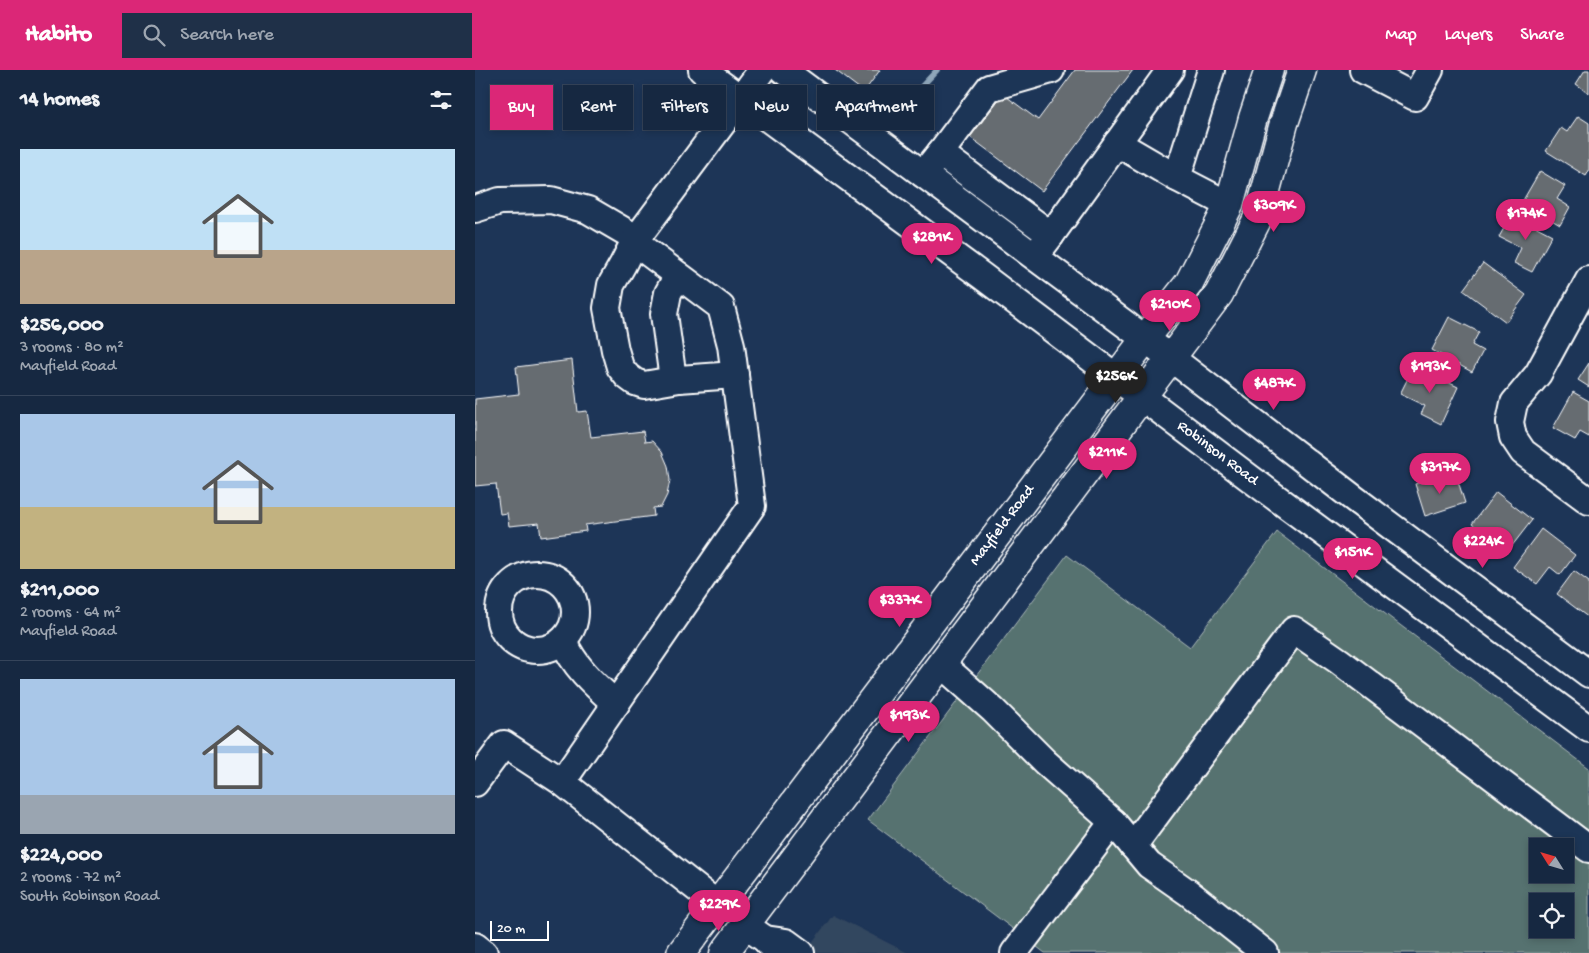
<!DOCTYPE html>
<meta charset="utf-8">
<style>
:root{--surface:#162841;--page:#1f3048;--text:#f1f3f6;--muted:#9ea6b1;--line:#35445a;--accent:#db2777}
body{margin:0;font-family:"Gochi Hand",sans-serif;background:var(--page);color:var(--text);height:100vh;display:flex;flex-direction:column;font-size:19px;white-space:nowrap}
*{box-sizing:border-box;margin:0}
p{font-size:16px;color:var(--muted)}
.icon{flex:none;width:28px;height:28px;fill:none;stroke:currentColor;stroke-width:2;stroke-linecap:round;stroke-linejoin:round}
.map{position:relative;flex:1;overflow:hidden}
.sheet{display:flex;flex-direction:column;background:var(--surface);width:475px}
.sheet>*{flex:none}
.guide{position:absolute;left:15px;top:15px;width:475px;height:45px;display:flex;gap:10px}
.needle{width:32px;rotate:307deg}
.fabs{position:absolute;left:1054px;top:768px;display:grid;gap:10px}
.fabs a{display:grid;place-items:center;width:45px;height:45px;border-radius:0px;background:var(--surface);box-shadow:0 2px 8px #0003,0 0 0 1px var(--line);font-size:25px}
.scale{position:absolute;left:15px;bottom:12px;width:59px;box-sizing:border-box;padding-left:5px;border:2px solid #fff;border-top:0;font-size:14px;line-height:18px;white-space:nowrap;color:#fff;-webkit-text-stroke:4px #1d3557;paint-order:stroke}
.price{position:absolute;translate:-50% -42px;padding:0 11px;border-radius:18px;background:var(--accent);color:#fff;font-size:16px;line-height:32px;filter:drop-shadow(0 1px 2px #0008)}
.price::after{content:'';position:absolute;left:50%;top:30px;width:15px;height:11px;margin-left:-8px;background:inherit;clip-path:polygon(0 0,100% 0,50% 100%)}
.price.active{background:#222;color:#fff}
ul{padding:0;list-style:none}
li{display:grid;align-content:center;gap:10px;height:265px;padding:0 20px}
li+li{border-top:1px solid var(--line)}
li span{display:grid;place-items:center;height:155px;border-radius:0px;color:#555}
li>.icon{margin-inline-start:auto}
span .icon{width:90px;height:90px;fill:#fffc;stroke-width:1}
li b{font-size:21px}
h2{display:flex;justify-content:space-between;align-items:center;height:60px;padding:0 20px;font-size:21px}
.chip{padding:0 18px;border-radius:0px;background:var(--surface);box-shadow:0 2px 8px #0003,0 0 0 1px var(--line);font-size:18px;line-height:45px}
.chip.active{background:var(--accent);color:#fff}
header{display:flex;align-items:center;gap:30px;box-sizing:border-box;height:70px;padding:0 25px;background:var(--accent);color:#fff}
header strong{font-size:24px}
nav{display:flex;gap:28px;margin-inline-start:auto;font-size:18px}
.search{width:350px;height:45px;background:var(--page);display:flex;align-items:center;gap:12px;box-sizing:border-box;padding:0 18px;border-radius:0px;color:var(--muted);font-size:19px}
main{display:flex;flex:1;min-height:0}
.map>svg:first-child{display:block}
.built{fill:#33465f}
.green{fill:#57726f;stroke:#abb8b7;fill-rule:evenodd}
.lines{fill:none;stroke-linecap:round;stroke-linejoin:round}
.stream{stroke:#8fa6ba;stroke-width:5.5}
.building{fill:#666c71;stroke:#fff}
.minor-casing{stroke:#fff;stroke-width:30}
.major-casing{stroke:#fff;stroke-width:31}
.minor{stroke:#1d3557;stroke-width:26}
.major{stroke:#1d3557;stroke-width:28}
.labels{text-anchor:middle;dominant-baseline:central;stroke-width:4;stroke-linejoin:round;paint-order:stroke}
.street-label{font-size:16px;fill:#fff;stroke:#1d3557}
</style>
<header>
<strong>Habito</strong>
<div class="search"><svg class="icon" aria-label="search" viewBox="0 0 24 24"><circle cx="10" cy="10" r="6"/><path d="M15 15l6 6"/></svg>Search here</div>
<nav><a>Map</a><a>Layers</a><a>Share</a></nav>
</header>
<main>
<section class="sheet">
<h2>14 homes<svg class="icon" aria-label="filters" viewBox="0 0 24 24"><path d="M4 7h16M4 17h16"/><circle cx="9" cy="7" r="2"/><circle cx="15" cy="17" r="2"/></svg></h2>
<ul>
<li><span style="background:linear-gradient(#bfe0f5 65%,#b9a48a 0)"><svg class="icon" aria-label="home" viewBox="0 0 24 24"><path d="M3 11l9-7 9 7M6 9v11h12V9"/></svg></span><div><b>$256,000</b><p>3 rooms · 80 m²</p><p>Mayfield Road</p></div></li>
<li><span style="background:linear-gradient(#a9c7e8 60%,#c2b280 0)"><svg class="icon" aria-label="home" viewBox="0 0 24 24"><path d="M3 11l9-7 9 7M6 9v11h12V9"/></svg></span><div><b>$211,000</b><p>2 rooms · 64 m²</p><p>Mayfield Road</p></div></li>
<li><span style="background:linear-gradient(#a9c7e8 75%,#9aa5b1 0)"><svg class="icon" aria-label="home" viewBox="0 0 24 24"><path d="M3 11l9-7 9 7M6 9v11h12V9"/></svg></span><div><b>$224,000</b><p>2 rooms · 72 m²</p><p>South Robinson Road</p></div></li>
</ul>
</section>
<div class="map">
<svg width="1114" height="883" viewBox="0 0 1114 883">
<rect width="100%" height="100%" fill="#1d3557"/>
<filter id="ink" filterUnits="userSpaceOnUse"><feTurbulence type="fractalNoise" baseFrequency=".02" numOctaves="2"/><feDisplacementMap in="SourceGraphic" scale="10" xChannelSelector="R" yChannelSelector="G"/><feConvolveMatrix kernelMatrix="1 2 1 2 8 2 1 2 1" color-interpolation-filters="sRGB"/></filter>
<g filter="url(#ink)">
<polygon class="built" points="358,845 433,883 329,883"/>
<path class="green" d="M802,462L1114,698V883H570L393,750L592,485L715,577ZM1062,776H1090V804H1062ZM1062,831H1090V859H1062Z"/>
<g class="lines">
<polyline class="stream" points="419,46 462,0"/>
</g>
<g class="building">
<polygon points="360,0 405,0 389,22"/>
<polygon points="600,0 658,0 567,121 495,67 528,24 563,50"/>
<polygon points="1110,0 1114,0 1114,23 1101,14"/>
<polygon points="1103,46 1114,53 1114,101 1111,106 1071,81 1086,58 1092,62"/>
<polygon points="1065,101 1090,116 1082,129 1095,137 1085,155 1047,132"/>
<polygon points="1037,144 1077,165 1057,202 1039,193 1046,178 1024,167"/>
<polygon points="1008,193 1051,225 1031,252 988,220"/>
<polygon points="974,247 1004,262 997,275 1008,281 997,302 957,280"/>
<polygon points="97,290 103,342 112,341 116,367 168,361 170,372 177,371 187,382 193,396 195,410 192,425 186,437 178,438 179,446 110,455 111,461 66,467 64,453 34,456 32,443 25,444 21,414 0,416 0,329 44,324 41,297"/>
<polygon points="1114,293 1114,317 1103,310"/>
<polygon points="939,296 983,317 966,354 946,344 950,336 925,324"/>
<polygon points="1098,322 1114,331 1114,367 1105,362 1100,370 1078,358"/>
<polygon points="981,405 990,433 950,446 940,414 959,408 960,412"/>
<polygon points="1021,422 1057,450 1033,481 997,454"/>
<polygon points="1066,459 1100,485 1085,505 1075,497 1062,514 1038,497"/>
<polygon points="1099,501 1114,512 1114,548 1082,524"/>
</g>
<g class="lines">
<g class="minor-casing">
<g id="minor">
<polyline points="227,0 507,206 776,409 1114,659"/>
<polyline points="308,0 696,288 877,427 1114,604"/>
<polyline points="736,0 702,108 754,135"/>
<polyline points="888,0 940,27 955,0"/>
<polyline points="642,73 702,108"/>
<polyline points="465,83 514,18 576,0"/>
<polyline points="448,104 465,83 576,165 566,178"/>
<polyline points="0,139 25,131 76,130 113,140 161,168"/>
<polyline points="576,165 695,0"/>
<polyline points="159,172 148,194 136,215 132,238 140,280 145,297 152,306 160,312 169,315 204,309"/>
<polyline points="203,205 193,223 189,244 197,302 204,309 260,305"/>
<polyline points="1114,210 1063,304 1039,333 1035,352 1038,367 1048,382 1114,431"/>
<circle cx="62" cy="542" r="38"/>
<path d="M88,570C99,597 120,615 141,634"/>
<polyline points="466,594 518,640 570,692 638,752 674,795 714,823 790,883"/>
<polyline points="87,712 277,436 256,275 246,237 159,172 287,0"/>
<polyline points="0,713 29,674 87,712 243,835"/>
<polyline points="658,776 819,560 864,591 1114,779"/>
<polyline points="270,855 290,869 302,883"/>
<polyline points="290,869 311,872 326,883"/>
<polyline points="0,876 9,883"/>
<polyline points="539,883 638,752"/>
</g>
</g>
<g class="major-casing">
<g id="major">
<polyline points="206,883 670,269 714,213 754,135 778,48 794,0"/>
<polyline points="249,883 744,224 784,146 809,53 827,0"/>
</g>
</g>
<use href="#minor" class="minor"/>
<use href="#major" class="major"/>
</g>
</g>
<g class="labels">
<g class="street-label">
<text transform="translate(742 384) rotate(37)">Robinson Road</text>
<text transform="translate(528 456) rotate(-53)">Mayfield Road</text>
</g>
</g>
</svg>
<div class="fabs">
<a><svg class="needle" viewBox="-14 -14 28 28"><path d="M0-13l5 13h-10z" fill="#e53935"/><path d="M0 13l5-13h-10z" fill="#9ea6b1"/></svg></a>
<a><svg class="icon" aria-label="locate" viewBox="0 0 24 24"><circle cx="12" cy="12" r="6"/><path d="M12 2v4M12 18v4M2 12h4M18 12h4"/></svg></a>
</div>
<div class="scale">20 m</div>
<b class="price" style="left:799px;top:163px">$309K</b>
<b class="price" style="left:1051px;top:171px">$174K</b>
<b class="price" style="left:457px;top:195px">$281K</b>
<b class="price" style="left:695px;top:262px">$210K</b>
<b class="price" style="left:955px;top:324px">$193K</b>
<b class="price active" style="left:641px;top:334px">$256K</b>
<b class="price" style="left:799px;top:341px">$487K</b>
<b class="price" style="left:632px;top:410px">$211K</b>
<b class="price" style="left:965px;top:425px">$317K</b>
<b class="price" style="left:1008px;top:499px">$224K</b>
<b class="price" style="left:878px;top:510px">$151K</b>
<b class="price" style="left:425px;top:558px">$337K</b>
<b class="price" style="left:434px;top:673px">$193K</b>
<b class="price" style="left:244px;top:862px">$229K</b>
<div class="guide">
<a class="chip active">Buy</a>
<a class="chip">Rent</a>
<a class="chip">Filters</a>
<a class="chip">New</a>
<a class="chip">Apartment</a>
</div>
</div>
</main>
